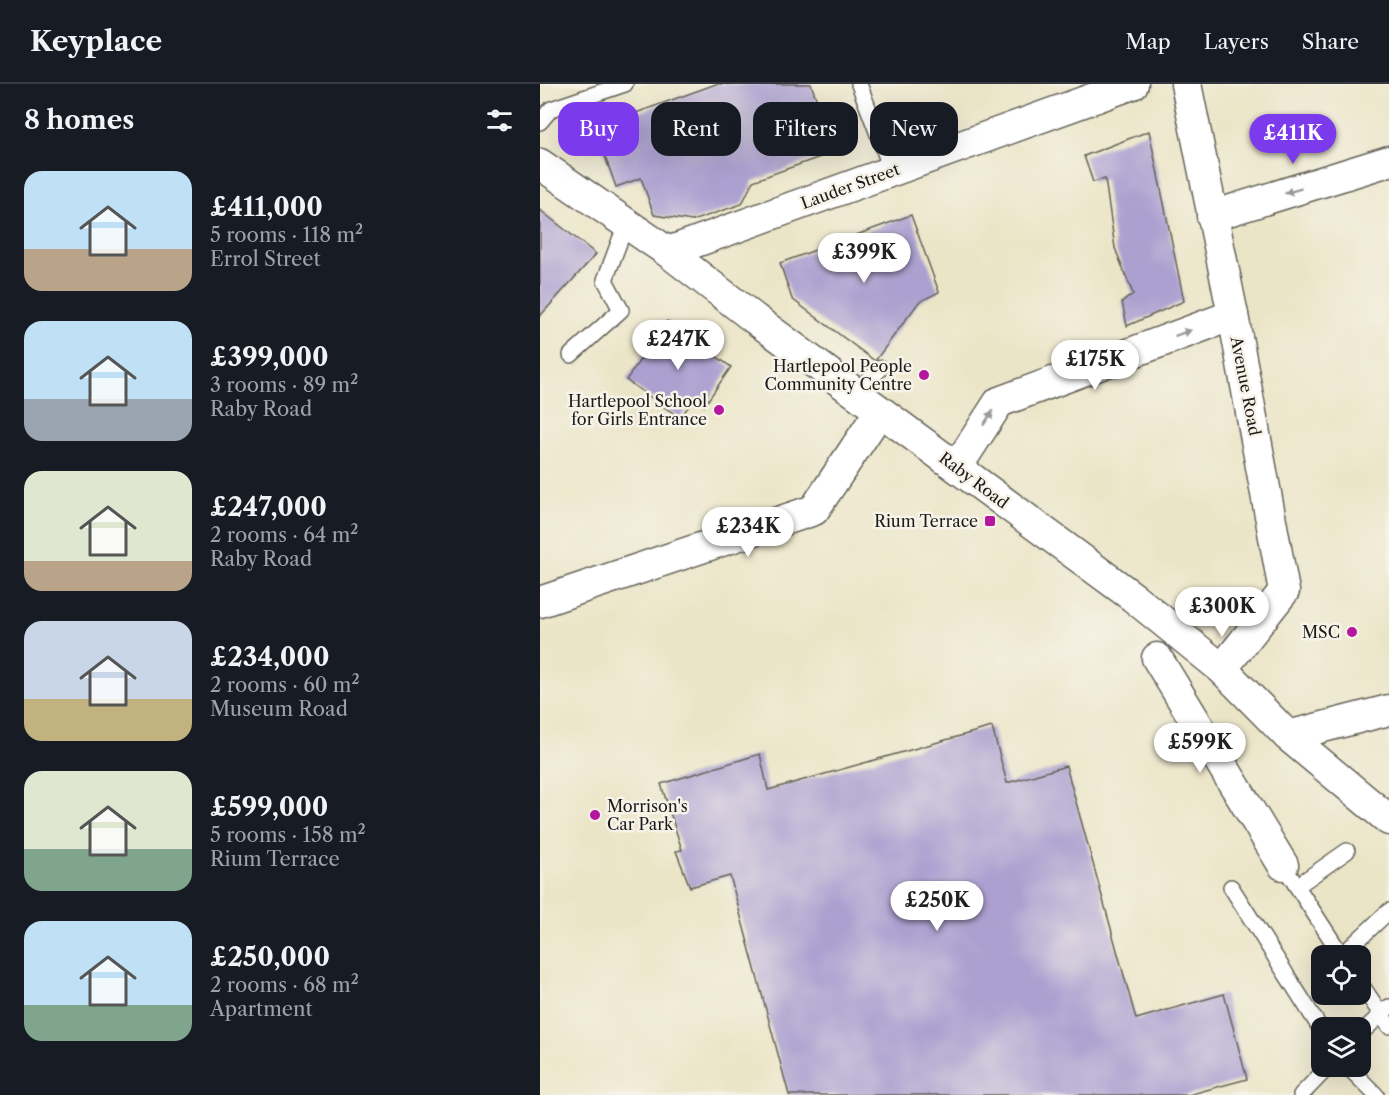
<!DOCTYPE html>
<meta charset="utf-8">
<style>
:root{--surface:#171b24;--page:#242831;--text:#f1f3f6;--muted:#9ea1a6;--line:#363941;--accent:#7c3aed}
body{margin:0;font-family:"Libre Caslon Text",serif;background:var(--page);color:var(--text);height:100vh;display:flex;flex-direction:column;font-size:22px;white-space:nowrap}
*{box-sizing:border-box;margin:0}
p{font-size:20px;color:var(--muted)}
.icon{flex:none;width:33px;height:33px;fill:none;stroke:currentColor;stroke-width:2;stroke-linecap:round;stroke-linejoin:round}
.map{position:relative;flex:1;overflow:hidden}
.panel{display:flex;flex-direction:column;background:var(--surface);width:540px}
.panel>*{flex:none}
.hud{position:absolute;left:18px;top:18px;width:570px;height:54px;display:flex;gap:12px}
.tools{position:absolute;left:771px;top:861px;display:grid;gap:12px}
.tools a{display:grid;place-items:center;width:60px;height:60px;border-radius:12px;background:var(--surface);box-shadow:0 6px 24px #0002;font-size:30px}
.price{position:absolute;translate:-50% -51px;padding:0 14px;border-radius:21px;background:#fff;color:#222;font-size:20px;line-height:39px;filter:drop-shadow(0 2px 3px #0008)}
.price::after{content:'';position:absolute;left:50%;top:36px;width:18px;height:14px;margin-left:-9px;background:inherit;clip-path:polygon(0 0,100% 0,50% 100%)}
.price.current{background:var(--accent);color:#fff}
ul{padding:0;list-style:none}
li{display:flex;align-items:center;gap:18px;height:150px;padding:0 24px}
li span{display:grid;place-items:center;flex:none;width:168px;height:120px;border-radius:18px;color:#555}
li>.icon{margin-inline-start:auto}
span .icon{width:72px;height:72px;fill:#fffc;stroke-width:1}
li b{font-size:26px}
h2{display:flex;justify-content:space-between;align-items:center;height:72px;padding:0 24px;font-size:26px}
.tag{padding:0 21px;border-radius:18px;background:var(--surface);box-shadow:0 6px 24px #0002;font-size:21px;line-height:54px}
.tag.current{background:var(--accent);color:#fff}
header{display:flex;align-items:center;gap:36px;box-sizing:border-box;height:84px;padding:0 30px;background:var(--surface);border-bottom:2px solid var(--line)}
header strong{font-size:28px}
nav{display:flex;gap:33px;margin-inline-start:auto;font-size:21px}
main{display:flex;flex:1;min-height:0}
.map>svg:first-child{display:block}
.building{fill:#aca0d0}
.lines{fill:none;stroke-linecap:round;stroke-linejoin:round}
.lane-casing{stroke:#646258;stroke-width:18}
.street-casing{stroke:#646258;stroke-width:33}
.lane{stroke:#fff;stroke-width:15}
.street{stroke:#fff;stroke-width:30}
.oneway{fill:#999}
.poi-dot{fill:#b5179e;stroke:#f7f3e8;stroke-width:2}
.labels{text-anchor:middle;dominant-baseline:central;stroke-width:5;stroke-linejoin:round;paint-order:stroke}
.street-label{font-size:16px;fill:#1c1c1c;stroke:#f7f3e8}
.poi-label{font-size:16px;fill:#1c1c1c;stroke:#f7f3e8;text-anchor:end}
</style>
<header>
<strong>Keyplace</strong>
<nav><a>Map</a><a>Layers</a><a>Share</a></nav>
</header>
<main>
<section class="panel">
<h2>8 homes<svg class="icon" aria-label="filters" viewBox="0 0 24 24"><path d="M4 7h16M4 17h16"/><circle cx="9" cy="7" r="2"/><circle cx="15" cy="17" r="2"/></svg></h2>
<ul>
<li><span style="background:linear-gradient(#bfe0f5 65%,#b9a48a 0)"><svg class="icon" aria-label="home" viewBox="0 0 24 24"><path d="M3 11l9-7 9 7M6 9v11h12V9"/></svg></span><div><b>£411,000</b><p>5 rooms · 118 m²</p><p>Errol Street</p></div></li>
<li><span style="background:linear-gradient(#bfe0f5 65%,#9aa5b1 0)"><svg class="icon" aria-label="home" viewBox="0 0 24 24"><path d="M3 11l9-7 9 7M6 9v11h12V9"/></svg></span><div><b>£399,000</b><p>3 rooms · 89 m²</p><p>Raby Road</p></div></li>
<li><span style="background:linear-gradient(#dfe7d0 75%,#b9a48a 0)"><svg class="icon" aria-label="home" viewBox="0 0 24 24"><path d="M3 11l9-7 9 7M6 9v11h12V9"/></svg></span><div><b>£247,000</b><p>2 rooms · 64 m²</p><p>Raby Road</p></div></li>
<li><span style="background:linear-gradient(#c9d6e8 65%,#c2b280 0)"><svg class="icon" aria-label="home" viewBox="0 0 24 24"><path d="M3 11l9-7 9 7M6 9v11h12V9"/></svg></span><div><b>£234,000</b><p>2 rooms · 60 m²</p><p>Museum Road</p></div></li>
<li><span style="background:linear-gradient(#dfe7d0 65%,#7fa58c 0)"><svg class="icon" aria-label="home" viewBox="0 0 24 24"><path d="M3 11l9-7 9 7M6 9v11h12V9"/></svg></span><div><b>£599,000</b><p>5 rooms · 158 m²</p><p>Rium Terrace</p></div></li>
<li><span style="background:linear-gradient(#bfe0f5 70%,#7fa58c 0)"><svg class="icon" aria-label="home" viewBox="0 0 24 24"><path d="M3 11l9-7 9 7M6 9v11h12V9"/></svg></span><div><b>£250,000</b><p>2 rooms · 68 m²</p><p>Apartment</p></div></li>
</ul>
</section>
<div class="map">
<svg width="849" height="1011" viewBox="0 0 849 1011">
<rect width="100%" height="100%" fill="#f7f3e8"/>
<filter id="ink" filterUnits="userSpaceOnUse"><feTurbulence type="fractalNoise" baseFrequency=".0167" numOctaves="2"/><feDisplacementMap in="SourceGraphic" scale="12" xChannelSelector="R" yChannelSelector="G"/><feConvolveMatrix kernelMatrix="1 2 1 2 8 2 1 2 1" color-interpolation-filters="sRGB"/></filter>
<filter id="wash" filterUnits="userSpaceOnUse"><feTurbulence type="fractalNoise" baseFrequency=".008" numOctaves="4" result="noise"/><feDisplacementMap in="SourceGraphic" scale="24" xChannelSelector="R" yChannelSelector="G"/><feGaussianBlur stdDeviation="1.35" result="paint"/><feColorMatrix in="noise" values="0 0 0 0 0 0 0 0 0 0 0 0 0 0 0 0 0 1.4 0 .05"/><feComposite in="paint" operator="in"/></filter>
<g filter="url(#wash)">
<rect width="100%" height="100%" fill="#ebe5c8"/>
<g id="blocks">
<g class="building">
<polygon points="176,0 271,0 285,39 272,44 283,72 213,97 202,120 152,137 114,131 101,94 76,103 61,61 88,51 82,34"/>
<polygon points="609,47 644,217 587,242 582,218 593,210 575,164 565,95 553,98 544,72"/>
<polygon points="0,126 56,170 0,232"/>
<polygon points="371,131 399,208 379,218 335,277 252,215 240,179"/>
<polygon points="127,237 191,283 164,322 154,315 140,334 86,296"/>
<polygon points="452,643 467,699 526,682 596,935 684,910 707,995 648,1011 249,1011 190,792 150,803 136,767 142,766 121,700 220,670 228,706"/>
</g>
</g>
</g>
<g filter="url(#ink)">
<use href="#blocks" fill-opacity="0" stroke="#646258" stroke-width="1.5"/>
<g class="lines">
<g class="lane-casing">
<g id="lane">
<polyline points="319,0 352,87"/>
<polyline points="0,38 11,25 85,0"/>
<polyline points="31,271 81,226 65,196 86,140"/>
<polyline points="315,309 341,284"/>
<polyline points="743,781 802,872"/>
<polyline points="757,802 807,767"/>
<polyline points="691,803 782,947"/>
<polyline points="802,871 849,827"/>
<polyline points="820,899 849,942"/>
<polyline points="820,950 849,923"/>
<polyline points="807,982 836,1011"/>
<polyline points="761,1011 789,982"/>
</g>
</g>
<g class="street-casing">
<g id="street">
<polyline points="646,0 693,231 744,507 682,585"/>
<polyline points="0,80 128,168 215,235 593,513 682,585 748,652 849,736"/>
<polyline points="672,132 849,77"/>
<polyline points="128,168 593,0"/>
<polyline points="417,383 459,318 693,231"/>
<polyline points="0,518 274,426 340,327"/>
<polyline points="617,574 743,781"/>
<polyline points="748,652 849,626"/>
</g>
</g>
<use href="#lane" class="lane"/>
<use href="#street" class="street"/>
</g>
<defs><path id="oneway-solid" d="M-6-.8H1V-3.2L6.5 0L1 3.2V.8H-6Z" transform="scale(1.5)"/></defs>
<g class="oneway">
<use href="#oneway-solid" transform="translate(753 107) rotate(163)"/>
<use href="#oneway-solid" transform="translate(643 249) rotate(-20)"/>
<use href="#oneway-solid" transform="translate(448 334) rotate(-57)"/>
</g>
</g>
<g class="poi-dot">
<circle cx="384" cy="291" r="6"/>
<circle cx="179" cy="326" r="6"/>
<rect x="444" y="431" width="12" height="12" rx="3"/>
<circle cx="812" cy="548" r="6"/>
<circle cx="55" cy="731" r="6"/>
</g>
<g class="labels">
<g class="street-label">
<text transform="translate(310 102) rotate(-20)">Lauder Street</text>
<text transform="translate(706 302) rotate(79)">Avenue Road</text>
<text transform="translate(434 396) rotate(37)">Raby Road</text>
</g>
<g class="poi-label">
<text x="372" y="282">Hartlepool People<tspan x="372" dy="18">Community Centre</tspan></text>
<text x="167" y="317">Hartlepool School<tspan x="167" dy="18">for Girls Entrance</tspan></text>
<text x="438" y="437">Rium Terrace</text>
<text x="800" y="548">MSC</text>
<text x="67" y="722" text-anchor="start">Morrison's<tspan x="67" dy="18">Car Park</tspan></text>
</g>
</g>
</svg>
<div class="tools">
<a><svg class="icon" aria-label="locate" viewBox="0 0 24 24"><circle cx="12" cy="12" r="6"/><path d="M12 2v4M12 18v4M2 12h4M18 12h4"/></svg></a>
<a><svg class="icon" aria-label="layers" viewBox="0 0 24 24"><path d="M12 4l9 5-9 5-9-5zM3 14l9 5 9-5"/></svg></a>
</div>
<b class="price current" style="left:753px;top:81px">£411K</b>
<b class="price" style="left:324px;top:200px">£399K</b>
<b class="price" style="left:138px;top:287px">£247K</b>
<b class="price" style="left:555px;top:307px">£175K</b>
<b class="price" style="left:208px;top:474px">£234K</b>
<b class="price" style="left:682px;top:554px">£300K</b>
<b class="price" style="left:660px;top:690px">£599K</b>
<b class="price" style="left:397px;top:848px">£250K</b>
<div class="hud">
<a class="tag current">Buy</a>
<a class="tag">Rent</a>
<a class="tag">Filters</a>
<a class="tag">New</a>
</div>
</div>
</main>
